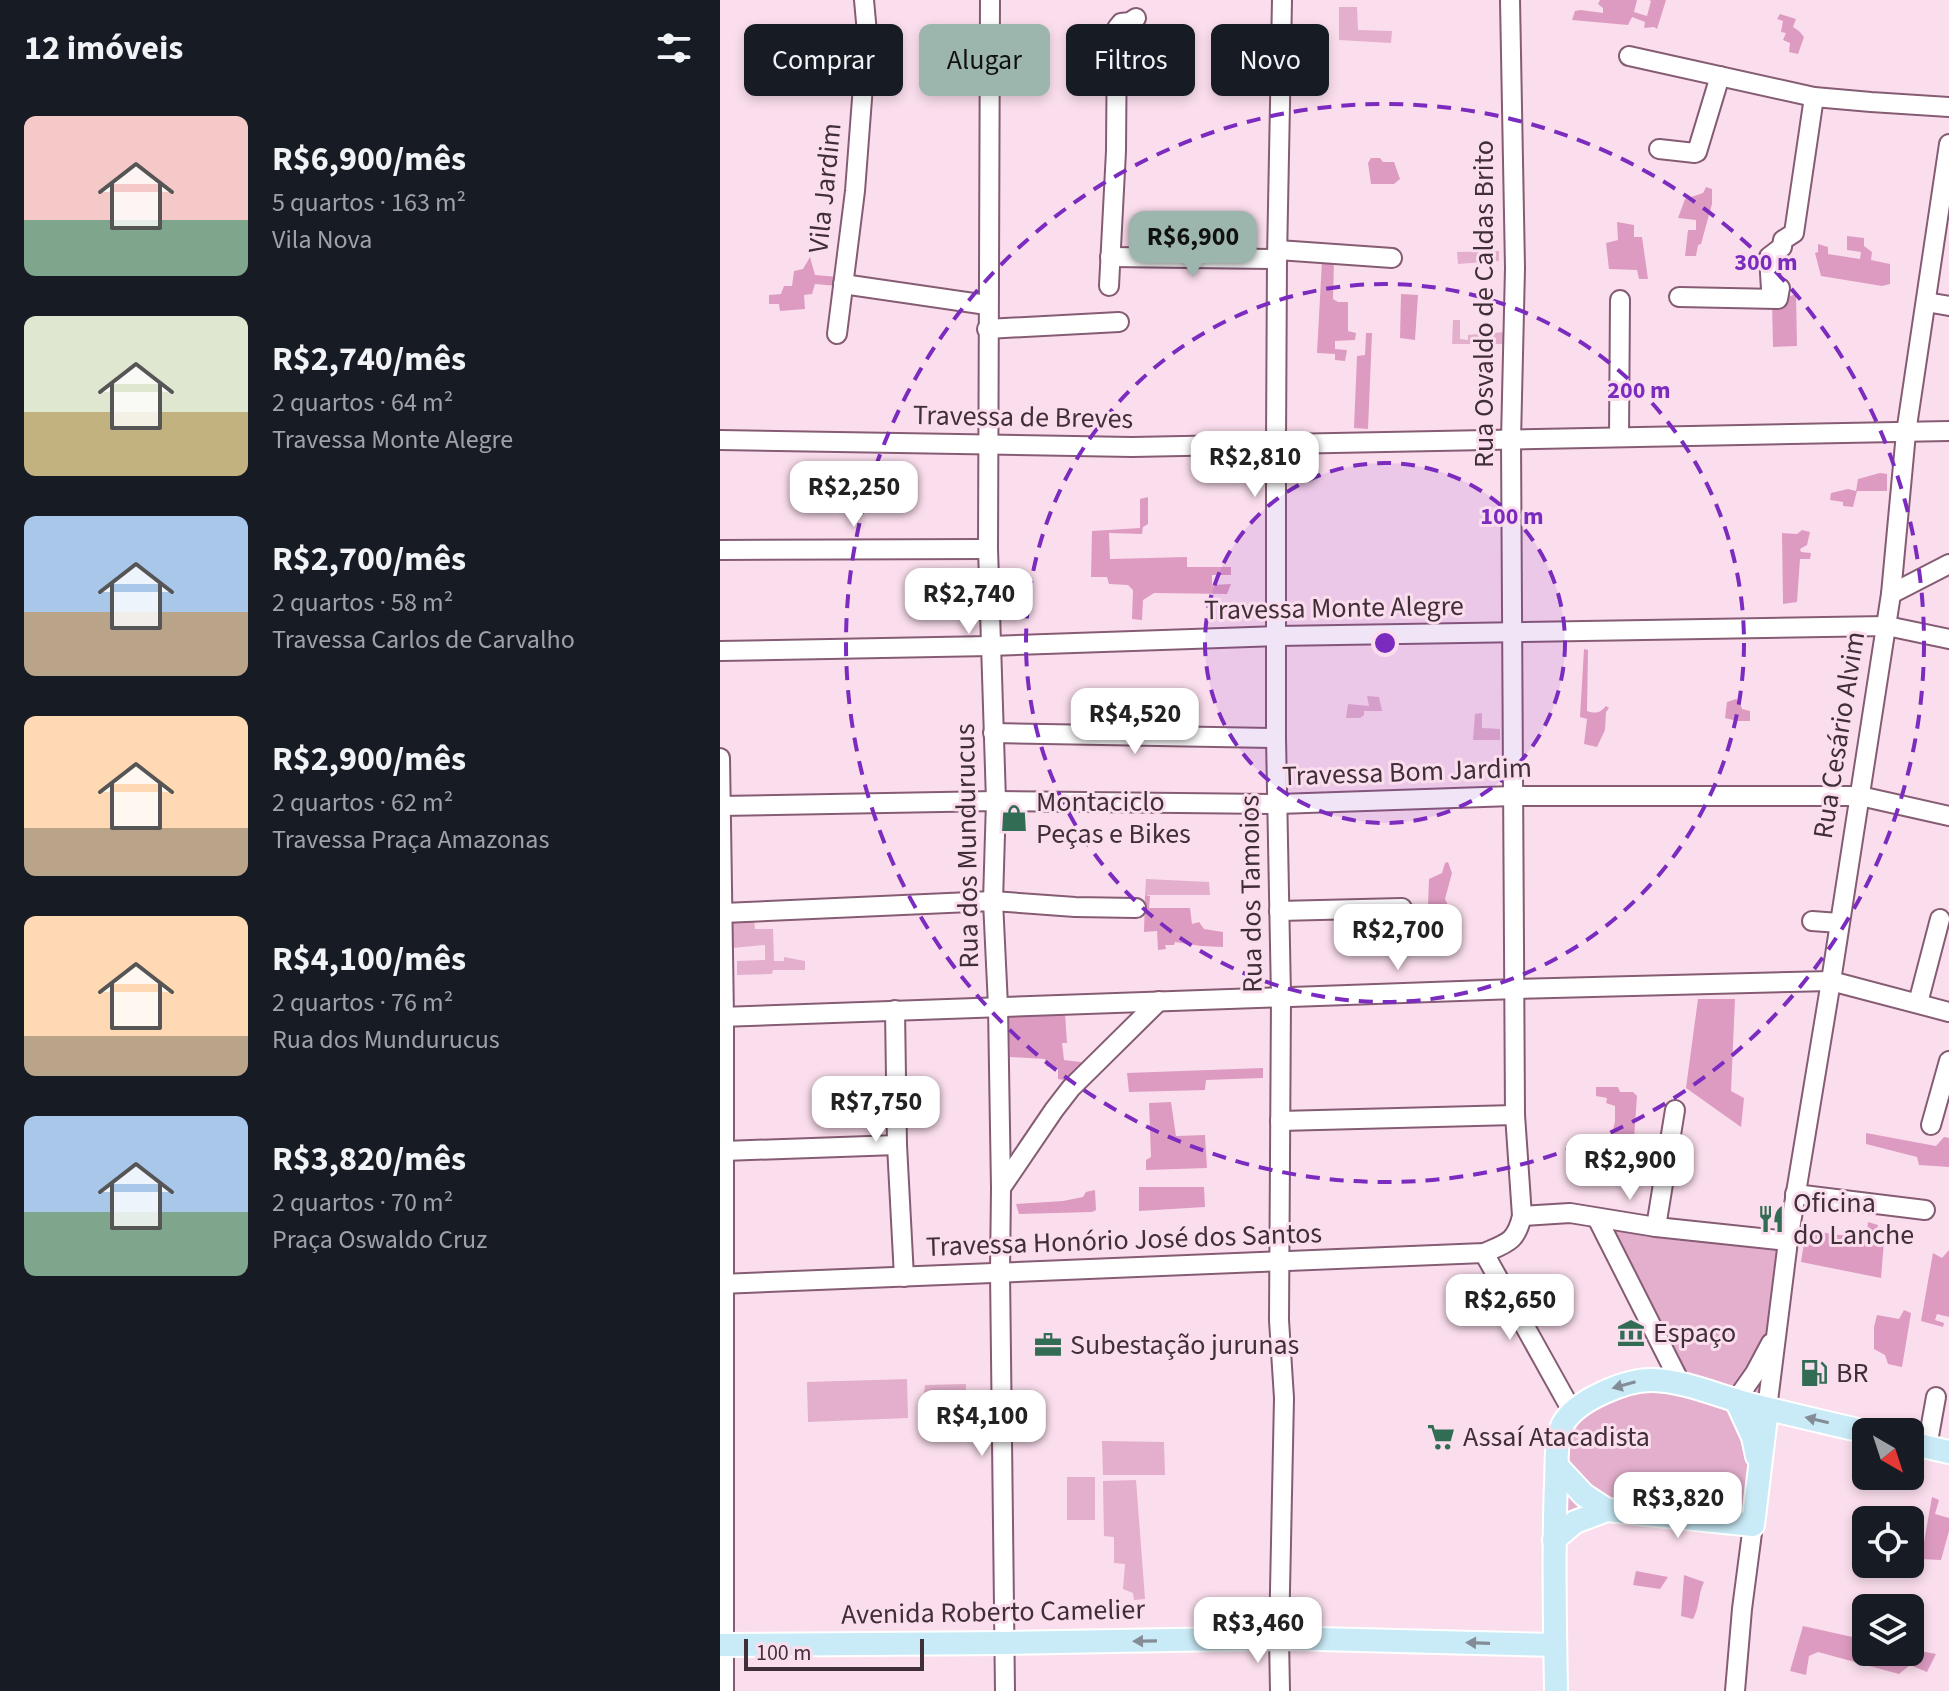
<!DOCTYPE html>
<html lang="pt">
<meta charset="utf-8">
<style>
:root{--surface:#171b24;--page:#20242c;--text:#f1f3f6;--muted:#9ea1a6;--accent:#9cb6ad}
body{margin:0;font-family:"Source Sans 3",sans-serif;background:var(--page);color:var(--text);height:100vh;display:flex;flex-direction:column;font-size:30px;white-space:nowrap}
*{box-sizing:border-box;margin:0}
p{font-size:26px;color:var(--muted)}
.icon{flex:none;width:44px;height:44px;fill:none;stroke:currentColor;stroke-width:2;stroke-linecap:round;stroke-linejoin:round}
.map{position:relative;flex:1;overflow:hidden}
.side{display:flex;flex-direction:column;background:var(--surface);width:720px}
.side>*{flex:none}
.hud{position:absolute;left:24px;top:24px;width:760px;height:72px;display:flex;gap:16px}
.needle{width:52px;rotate:141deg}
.fabs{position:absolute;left:1132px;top:1418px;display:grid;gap:16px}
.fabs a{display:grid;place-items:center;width:72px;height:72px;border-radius:12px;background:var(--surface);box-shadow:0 4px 12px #0003;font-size:40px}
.scale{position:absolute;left:24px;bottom:20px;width:180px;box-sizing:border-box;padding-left:8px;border:4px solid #402e38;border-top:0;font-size:22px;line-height:28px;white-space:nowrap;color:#402e38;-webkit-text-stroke:6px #fbdeed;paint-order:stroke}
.price{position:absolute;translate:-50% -68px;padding:0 18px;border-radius:16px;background:#fff;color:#222;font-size:26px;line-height:52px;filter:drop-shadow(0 2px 4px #0008)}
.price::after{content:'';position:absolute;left:50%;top:48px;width:24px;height:18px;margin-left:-12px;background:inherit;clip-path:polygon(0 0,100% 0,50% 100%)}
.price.active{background:var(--accent);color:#111}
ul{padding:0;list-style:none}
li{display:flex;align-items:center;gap:24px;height:200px;padding:0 24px}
li span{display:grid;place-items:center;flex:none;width:224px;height:160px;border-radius:12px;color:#555}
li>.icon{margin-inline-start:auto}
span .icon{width:96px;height:96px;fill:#fffc;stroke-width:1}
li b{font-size:34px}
h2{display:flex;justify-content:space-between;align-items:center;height:96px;padding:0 24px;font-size:34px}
.pill{padding:0 28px;border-radius:12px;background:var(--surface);box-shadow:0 4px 12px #0003;font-size:28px;line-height:72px}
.pill.active{background:var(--accent);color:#111}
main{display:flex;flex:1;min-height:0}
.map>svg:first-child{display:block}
.green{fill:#e3afcc}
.forest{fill:#dd9bc1}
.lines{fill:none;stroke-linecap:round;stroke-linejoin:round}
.minor-casing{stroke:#855c74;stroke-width:22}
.major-casing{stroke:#fff;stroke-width:26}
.minor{stroke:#fff;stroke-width:18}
.major{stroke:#c9ebf7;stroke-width:22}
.oneway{fill:#848c98}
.ring{fill:none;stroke:#7b2cbf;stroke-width:4;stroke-dasharray:14 10}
.labels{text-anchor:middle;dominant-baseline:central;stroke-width:6;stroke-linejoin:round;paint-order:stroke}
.street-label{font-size:28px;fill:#402e38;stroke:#fbdeed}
.poi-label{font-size:28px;fill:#402e38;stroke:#fbdeed;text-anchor:start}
.centre{fill:#7b2cbf;stroke:#fbdeed;stroke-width:4}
.ring-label{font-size:24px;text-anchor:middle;font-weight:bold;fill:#7b2cbf;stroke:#fbdeed;stroke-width:6;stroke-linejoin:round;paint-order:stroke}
</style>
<main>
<section class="side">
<h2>12 imóveis<svg class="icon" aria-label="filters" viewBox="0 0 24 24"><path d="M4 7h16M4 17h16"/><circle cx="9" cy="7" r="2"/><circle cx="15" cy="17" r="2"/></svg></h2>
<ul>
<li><span style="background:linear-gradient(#f6c9c9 65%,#7fa58c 0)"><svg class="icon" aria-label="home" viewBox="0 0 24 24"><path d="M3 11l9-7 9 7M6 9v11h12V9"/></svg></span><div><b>R$6,900/mês</b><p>5 quartos · 163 m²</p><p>Vila Nova</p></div></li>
<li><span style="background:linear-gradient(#dfe7d0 60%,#c2b280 0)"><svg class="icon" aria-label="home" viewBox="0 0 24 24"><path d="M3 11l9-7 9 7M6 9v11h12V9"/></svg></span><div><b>R$2,740/mês</b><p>2 quartos · 64 m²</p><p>Travessa Monte Alegre</p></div></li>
<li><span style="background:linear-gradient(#a9c7e8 60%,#b9a48a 0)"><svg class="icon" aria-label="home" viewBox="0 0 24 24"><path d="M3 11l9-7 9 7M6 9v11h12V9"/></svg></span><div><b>R$2,700/mês</b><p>2 quartos · 58 m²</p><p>Travessa Carlos de Carvalho</p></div></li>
<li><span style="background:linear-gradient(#ffd9b3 70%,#b9a48a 0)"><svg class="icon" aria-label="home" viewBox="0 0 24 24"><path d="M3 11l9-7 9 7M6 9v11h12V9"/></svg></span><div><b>R$2,900/mês</b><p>2 quartos · 62 m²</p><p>Travessa Praça Amazonas</p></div></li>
<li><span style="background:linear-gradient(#ffd9b3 75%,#b9a48a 0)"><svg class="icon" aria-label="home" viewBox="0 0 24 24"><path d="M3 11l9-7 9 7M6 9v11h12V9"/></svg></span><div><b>R$4,100/mês</b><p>2 quartos · 76 m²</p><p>Rua dos Mundurucus</p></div></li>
<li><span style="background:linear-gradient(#a9c7e8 60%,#7fa58c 0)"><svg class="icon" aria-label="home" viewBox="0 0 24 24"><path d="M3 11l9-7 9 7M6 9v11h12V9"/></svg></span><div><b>R$3,820/mês</b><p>2 quartos · 70 m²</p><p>Praça Oswaldo Cruz</p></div></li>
</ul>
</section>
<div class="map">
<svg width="1229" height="1691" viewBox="0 0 1229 1691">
<rect width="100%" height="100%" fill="#fbdeed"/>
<g class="green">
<polygon points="619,7 637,7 638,30 672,31 671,43 619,40"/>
<polygon points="779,251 779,261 738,264 737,252"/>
<polygon points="733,320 740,320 740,339 748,340 748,335 786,332 784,344 732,344"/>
<polygon points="647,696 659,697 662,711 644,711 644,715 640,718 626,718 628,704 649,706"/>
<polygon points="762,713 762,728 780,729 780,740 753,740 755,714"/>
<polygon points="426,879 489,882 490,895 425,895"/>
<polygon points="34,918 35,929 53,929 54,961 64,961 64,957 85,961 85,970 53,970 52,974 17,975 17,961 45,960 45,945 12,948 12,920"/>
<polygon points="877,1218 1068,1241 1048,1406 961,1384"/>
<polygon points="187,1379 188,1418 88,1422 87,1382"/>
<polygon points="246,1384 245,1408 202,1412 205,1385"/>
<polygon points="913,1388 961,1390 1012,1403 1033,1457 1027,1524 887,1508 845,1527 842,1464 856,1417"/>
<polygon points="382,1441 444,1442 445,1475 383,1475"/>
<rect x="347" y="1477" width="28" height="43"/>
<polygon points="416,1480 425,1599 414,1600 413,1593 403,1589 405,1564 394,1563 394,1537 384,1536 383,1481"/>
</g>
<g class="forest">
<polygon points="880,0 917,0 914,12 927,16 931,1 929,0 946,0 937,29 934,27 924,28 925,22 912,17 908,25 852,20 855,11 861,10 883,13 883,8 878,4"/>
<polygon points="1060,14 1076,19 1073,27 1079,31 1084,37 1078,54 1069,52 1070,43 1063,40 1066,33 1061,32 1063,21 1057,19"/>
<polygon points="651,158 660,158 663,162 674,162 680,179 674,184 651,184 648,163"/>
<polygon points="986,187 992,189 992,204 981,244 978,245 976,256 965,256 968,230 976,230 976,220 958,218 965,199 983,193"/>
<polygon points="897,222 914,225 914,237 922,237 928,279 919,279 917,270 889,269 886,243 898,240"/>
<polygon points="1127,236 1144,238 1144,246 1152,252 1151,260 1170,264 1170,284 1162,286 1101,276 1095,253 1098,252 1098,244 1108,247 1108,254 1140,259 1141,252 1127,250"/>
<polygon points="90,257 95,275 119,277 117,286 95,284 92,294 84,295 85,309 60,311 59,304 49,304 49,295 61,294 64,286 72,286 74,271 83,269"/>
<polygon points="602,261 614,261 613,299 618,302 628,302 628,331 636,333 635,340 615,341 615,349 627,350 625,361 615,360 615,354 597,353"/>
<polygon points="681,294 698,295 695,340 680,338"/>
<polygon points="1076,294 1077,346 1053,347 1052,302"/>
<polygon points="646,333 652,333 648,429 634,428 637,356 645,355"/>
<polygon points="1160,473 1167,474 1167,491 1137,491 1133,507 1123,506 1123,502 1110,500 1111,493 1128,489 1136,491 1138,479"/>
<polygon points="428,497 428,524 423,527 422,534 389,533 390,559 467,557 467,567 511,567 511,575 492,575 492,585 511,584 507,594 434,593 423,600 422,620 412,619 413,590 408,585 389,584 387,577 371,577 372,531 420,528 420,499"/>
<polygon points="1082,530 1090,532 1087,545 1080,549 1081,552 1091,553 1090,559 1080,559 1077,602 1063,604 1062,533 1077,534"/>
<path d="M864,649L868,650L867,711C876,714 880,713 886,706L889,708L886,712L885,730L877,747L864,744L867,719L860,717Z"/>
<polygon points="1016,699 1020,702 1022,709 1030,711 1030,721 1017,721 1005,718 1007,702"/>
<polygon points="728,862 732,873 725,899 728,905 725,912 721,907 717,909 715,927 719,933 713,935 707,931 709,879 722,873 725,863"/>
<polygon points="425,895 430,896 429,908 470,908 472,924 479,922 484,929 503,932 503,947 481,946 455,942 454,945 445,945 446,949 438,950 437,931 424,932"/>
<polygon points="978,999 1015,999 1011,1091 1024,1098 1021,1127 966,1088"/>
<polygon points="288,1013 345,1013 347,1043 342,1043 344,1060 361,1062 360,1070 349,1081 338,1079 338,1069 326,1066 325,1059 290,1057"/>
<polygon points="543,1068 543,1078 486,1080 485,1090 409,1092 407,1073"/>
<polygon points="876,1087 898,1087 900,1092 913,1092 917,1096 914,1139 892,1135 895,1121 895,1106 886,1103 887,1098 876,1096"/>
<polygon points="451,1102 456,1136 485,1135 487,1168 426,1170 426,1160 431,1157 429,1103"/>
<polygon points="1146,1133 1216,1146 1224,1137 1229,1138 1229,1167 1199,1165 1197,1157 1146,1144"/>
<polygon points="419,1187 484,1187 485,1207 419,1211"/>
<polygon points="375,1190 376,1210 372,1212 299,1214 296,1204 343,1201 363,1197 366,1192"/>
<polygon points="1148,1222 1158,1225 1156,1239 1164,1241 1161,1278 1081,1262 1086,1230 1147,1239"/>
<polygon points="1229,1250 1229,1317 1217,1314 1215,1320 1224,1323 1223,1327 1201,1321 1213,1253 1222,1258"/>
<polygon points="1184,1310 1191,1313 1182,1367 1168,1364 1165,1355 1154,1349 1154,1327 1157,1315 1179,1319"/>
<polygon points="1212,1497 1219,1500 1215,1514 1229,1518 1229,1531 1221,1560 1201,1559"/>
<polygon points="916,1571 948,1577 940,1589 913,1585"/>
<path d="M964,1575L984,1582C978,1594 980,1606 973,1619L961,1616Z"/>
<polygon points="1083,1626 1146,1640 1146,1652 1190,1652 1190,1649 1216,1654 1207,1672 1190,1665 1179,1674 1098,1652 1089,1656 1086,1675 1070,1671"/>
</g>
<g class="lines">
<g class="minor-casing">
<g id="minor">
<polyline points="270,0 268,549 276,801 273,901 278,1006 281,1188 280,1272 285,1691"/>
<polyline points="909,56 1094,97 1151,102 1229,107"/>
<polyline points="939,149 975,153 977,152 1000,76"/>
<polyline points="558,250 672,258"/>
<polyline points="390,257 557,259"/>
<polyline points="123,284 267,305"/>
<polyline points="389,286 396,151 397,28 401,23 410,22 416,18"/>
<polyline points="959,297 1058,299 1060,288 1051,289 1049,257 1062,247 1063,240 1074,233 1094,97"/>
<polyline points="1206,302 1229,306"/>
<polyline points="267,329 399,322"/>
<polyline points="117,334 135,191 147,33 144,0"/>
<polyline points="899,437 900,300"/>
<polyline points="0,440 412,447 1229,431"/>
<polyline points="0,550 268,549"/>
<polyline points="1171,594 1229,564"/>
<polyline points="0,651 270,646 557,636 1167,626 1229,639"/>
<polyline points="273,733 556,738"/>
<polyline points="0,758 4,1017 4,1691"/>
<polyline points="0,806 276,801 558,804 793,796 1140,796 1229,816"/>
<polyline points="559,911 682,908"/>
<polyline points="3,913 273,901 355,907 416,908"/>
<polyline points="1092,921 1119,923"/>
<polyline points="1198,1003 1220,919"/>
<polyline points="175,1010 177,1145 184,1277"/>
<polyline points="0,1017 796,989 1111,981 1229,1012"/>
<polyline points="560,1121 795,1115"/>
<polyline points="1211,1125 1229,1061"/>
<polyline points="4,1151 177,1145"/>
<polyline points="281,1188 334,1110 351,1088 439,1001"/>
<polyline points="1075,1194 1205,1210"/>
<polyline points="802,1216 850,1213 936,1227 1068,1241"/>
<polyline points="877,1218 961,1384"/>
<polyline points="936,1227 955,1110"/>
<polyline points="764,1253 852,1411"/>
<path d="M0,1284L764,1253C787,1243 796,1242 802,1216L795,1115L791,440L795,268L790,0"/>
<polyline points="1016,1400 1035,1373 1051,1343"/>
<polyline points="1047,1409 1068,1241 1111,981 1171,594 1186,433 1229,144"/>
<polyline points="1207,1447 1216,1397"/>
<polyline points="560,1691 559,1638 564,1398 559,1320 561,997 556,738 556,443 557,259 562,0"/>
<polyline points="1015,1691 1022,1609 1033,1525"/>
</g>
</g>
<g class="major-casing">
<g id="major">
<polyline points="1016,1400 1033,1437 1037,1456"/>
<polyline points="1190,1443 1229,1452"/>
<polyline points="837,1466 864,1495 887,1510"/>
<polyline points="834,1540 855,1522 887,1510 1033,1525 1047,1409"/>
<polyline points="0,1645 286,1643 559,1638 835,1645"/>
<path d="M836,1691C835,1622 833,1553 836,1484C837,1466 835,1440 843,1424C856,1400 907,1379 933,1380C964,1381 993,1394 1022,1402C1063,1413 1105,1422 1146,1432"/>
</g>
</g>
<use href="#minor" class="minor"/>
<use href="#major" class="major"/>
</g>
<defs><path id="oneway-solid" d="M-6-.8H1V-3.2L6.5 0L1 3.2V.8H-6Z" transform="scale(2)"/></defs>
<g class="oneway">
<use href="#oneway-solid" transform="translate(904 1385) rotate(164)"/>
<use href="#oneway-solid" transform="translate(1097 1420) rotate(-167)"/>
<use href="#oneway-solid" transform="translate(425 1641) rotate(179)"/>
<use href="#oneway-solid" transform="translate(758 1643) rotate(-178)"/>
</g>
<circle cx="665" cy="643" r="180" fill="#7b2cbf" fill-opacity=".12"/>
<g class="ring">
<circle cx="665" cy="643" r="180"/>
<circle cx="665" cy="643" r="359"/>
<circle cx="665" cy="643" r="539"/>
</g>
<defs>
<g id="shop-bare" transform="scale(2.16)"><path d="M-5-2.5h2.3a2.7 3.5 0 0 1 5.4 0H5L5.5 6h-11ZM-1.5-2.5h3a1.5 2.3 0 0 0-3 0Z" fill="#336c54" stroke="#fbdeed" stroke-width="2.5" paint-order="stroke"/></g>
<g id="restaurant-bare" transform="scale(2.16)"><path d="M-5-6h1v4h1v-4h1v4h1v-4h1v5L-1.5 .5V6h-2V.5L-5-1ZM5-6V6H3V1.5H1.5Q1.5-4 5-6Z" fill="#336c54" stroke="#fbdeed" stroke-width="2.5" paint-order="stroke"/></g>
<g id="museum-bare" transform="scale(2.16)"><path d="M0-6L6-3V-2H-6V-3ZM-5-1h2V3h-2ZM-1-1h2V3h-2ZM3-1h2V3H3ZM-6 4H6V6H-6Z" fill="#336c54" stroke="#fbdeed" stroke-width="2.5" paint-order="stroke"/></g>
<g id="office-bare" transform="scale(2.16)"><path d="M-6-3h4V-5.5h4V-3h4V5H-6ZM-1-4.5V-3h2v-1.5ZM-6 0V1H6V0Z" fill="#336c54" stroke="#fbdeed" stroke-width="2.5" paint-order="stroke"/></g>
<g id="fuel-bare" transform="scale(2.16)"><path d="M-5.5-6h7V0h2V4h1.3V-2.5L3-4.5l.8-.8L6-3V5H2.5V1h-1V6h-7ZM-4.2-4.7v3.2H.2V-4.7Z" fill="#336c54" stroke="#fbdeed" stroke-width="2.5" paint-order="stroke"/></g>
<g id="supermarket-bare" transform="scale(2.16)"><path d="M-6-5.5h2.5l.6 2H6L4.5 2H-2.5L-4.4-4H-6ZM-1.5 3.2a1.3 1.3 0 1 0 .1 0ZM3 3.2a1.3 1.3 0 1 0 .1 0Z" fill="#336c54" stroke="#fbdeed" stroke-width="2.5" paint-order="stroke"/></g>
</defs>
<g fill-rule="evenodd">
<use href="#shop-bare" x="294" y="818"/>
<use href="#restaurant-bare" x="1051" y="1219"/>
<use href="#museum-bare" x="911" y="1333"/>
<use href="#office-bare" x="328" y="1345"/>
<use href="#fuel-bare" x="1094" y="1373"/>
<use href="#supermarket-bare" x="721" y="1437"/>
</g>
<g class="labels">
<g class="street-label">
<text transform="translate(105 188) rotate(-84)">Vila Jardim</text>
<text transform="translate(764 304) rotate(-90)">Rua Osvaldo de Caldas Brito</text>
<text transform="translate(303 417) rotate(1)">Travessa de Breves</text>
<text transform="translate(614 608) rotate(-1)">Travessa Monte Alegre</text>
<text transform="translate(1119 735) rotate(-81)">Rua Cesário Alvim</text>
<text transform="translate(687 772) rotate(-2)">Travessa Bom Jardim</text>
<text transform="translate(247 846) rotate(-91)">Rua dos Mundurucus</text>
<text transform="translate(531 894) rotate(-91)">Rua dos Tamoios</text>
<text transform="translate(404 1240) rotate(-2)">Travessa Honório José dos Santos</text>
<text transform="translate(273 1612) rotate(-1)">Avenida Roberto Camelier</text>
</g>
<g class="poi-label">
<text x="316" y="802">Montaciclo<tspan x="316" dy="32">Peças e Bikes</tspan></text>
<text x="1073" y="1203">Oficina<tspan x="1073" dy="32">do Lanche</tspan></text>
<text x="933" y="1333">Espaço</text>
<text x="350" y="1345">Subestação jurunas</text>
<text x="1116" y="1373">BR</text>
<text x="743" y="1437">Assaí Atacadista</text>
</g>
</g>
<circle cx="665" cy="643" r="12" class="centre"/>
<g class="ring-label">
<text x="1046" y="270">300 m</text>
<text x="919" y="398">200 m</text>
<text x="792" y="524">100 m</text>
</g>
</svg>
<div class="fabs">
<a><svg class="needle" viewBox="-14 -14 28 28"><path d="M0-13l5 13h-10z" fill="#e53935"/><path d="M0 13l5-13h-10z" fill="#9ea1a6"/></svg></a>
<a><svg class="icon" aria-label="locate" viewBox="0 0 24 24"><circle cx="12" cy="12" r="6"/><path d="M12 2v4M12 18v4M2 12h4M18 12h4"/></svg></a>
<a><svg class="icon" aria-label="layers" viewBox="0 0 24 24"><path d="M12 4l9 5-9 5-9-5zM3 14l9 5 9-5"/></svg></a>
</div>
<div class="scale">100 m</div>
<b class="price active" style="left:473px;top:279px">R$6,900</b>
<b class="price" style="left:535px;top:499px">R$2,810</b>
<b class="price" style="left:134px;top:529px">R$2,250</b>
<b class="price" style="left:249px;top:636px">R$2,740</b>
<b class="price" style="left:415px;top:756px">R$4,520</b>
<b class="price" style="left:678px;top:972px">R$2,700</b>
<b class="price" style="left:156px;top:1144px">R$7,750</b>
<b class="price" style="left:910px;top:1202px">R$2,900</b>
<b class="price" style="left:790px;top:1342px">R$2,650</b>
<b class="price" style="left:262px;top:1458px">R$4,100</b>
<b class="price" style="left:958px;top:1540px">R$3,820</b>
<b class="price" style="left:538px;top:1665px">R$3,460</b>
<div class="hud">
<a class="pill">Comprar</a>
<a class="pill active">Alugar</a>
<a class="pill">Filtros</a>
<a class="pill">Novo</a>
</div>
</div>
</main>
